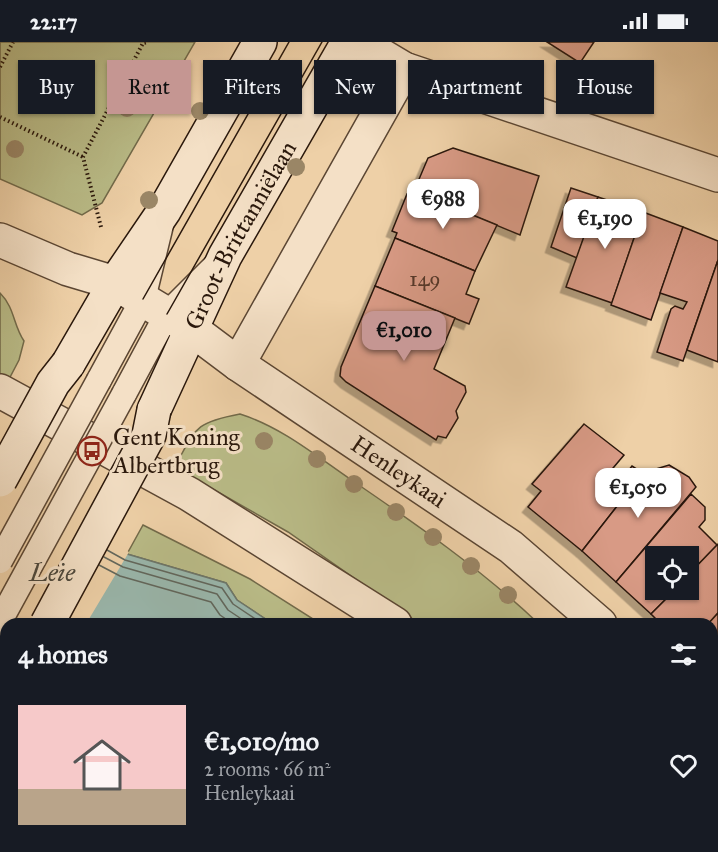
<!DOCTYPE html>
<meta charset="utf-8">
<style>
:root{--surface:#171b24;--page:#242831;--text:#f1f3f6;--muted:#9ea1a6;--line:#363941;--accent:#c59692}
body{margin:0;font-family:"IM FELL Great Primer",serif;background:var(--page);color:var(--text);height:100vh;display:flex;flex-direction:column;font-size:22px;white-space:nowrap}
*{box-sizing:border-box;margin:0}
p{font-size:20px;color:var(--muted)}
.icon{flex:none;width:33px;height:33px;fill:none;stroke:currentColor;stroke-width:2;stroke-linecap:round;stroke-linejoin:round}
.map{position:relative;flex:1;overflow:hidden}
.side{position:absolute;left:0px;top:576px;width:718px;height:234px;display:flex;flex-direction:column;background:var(--surface);border-radius:18px 18px 0 0;box-shadow:0 2px 4px #0004}
.side>*{flex:none}
.top-card{position:absolute;left:18px;top:18px;width:682px;height:54px;display:flex;gap:12px}
.fabs{position:absolute;left:645px;top:504px;display:grid;gap:12px}
.fabs a{display:grid;place-items:center;width:54px;height:54px;border-radius:0px;background:var(--surface);box-shadow:0 2px 4px #0004;font-size:30px}
.price{position:absolute;translate:-50% -51px;padding:0 14px;border-radius:12px;background:#fff;color:#222;font-size:20px;line-height:39px;filter:drop-shadow(0 2px 3px #0008)}
.price::after{content:'';position:absolute;left:50%;top:36px;width:18px;height:14px;margin-left:-9px;background:inherit;clip-path:polygon(0 0,100% 0,50% 100%)}
.price.selected{background:var(--accent);color:#111}
ul{padding:0;list-style:none}
li{display:flex;align-items:center;gap:18px;height:150px;padding:0 18px}
li+li{border-top:2px solid var(--line)}
li span{display:grid;place-items:center;flex:none;width:168px;height:120px;border-radius:0px;color:#555}
li>.icon{margin-inline-start:auto}
span .icon{width:72px;height:72px;fill:#fffc;stroke-width:1}
li b{font-size:26px}
h2{display:flex;justify-content:space-between;align-items:center;height:72px;padding:0 18px;font-size:26px}
.tag{padding:0 21px;border-radius:0px;background:var(--surface);box-shadow:0 2px 4px #0004;font-size:21px;line-height:54px}
.tag.selected{background:var(--accent);color:#111}
.status{display:flex;justify-content:space-between;align-items:center;height:42px;padding:0 30px;background:var(--surface);direction:ltr}
.status svg{height:16px;fill:currentColor}
.map>svg:first-child{display:block}
.green{fill:#b9bb87;stroke:#726a4a;stroke-width:1.5}
.water{fill:#99b6ab;stroke:#6d776b;stroke-width:1.5}
.pier{fill:#eed0a7}
.lines{fill:none;stroke-linecap:round;stroke-linejoin:round}
.shore{stroke:#62675c;stroke-width:1.5}
.building{fill:#d89a85;stroke:#2a180c;stroke-width:1.5;filter:url(#shadow)}
.lane-casing{stroke:#5b4633;stroke-width:27}
.street-casing{stroke:#5b4633;stroke-width:36}
.secondary-casing{stroke:#2a180c;stroke-width:36}
.path{stroke:#2a180c;stroke-width:4;stroke-dasharray:1.5 3;stroke-linecap:butt}
.lane{stroke:#f4e0c6;stroke-width:24}
.street{stroke:#f4e0c6;stroke-width:33}
.secondary{stroke:#f4e0c6;stroke-width:33}
.tram{stroke:#2a180c;stroke-width:1.5}
.lane-bridge-casing{stroke:#5b4633;stroke-width:27;stroke-linecap:butt}
.secondary-bridge-casing{stroke:#2a180c;stroke-width:36;stroke-linecap:butt}
.lane-bridge{stroke:#f4e0c6;stroke-width:24}
.secondary-bridge{stroke:#f4e0c6;stroke-width:33}
.tree{fill:#9a8666}
.labels{text-anchor:middle;dominant-baseline:central;stroke-width:6;stroke-linejoin:round;paint-order:stroke}
.number-label{font-size:21px;fill:#56382a}
.street-label{font-size:24px;fill:#2a180c;stroke:#f4e0c6}
.poi-label{font-size:24px;fill:#2a180c;stroke:#f4e0c6;text-anchor:start}
.water-label{font-size:26px;font-style:italic;fill:#4b473c;stroke:#f4e0c6}
</style>
<div class="status"><b>22:17</b><svg viewBox="0 0 49 12"><path d="M0 12V9h3v3zM5 12V6h3v6zM10 12V3h3v9zM15 12V0h3v12zM26 1h20v11H26zM47 4h2v5h-2z"/></svg></div>
<div class="map">
<svg width="718" height="810" viewBox="0 0 718 810">
<defs>
<filter id="shadow"><feDropShadow dx="-5.5" dy="5.5" stdDeviation="0" flood-color="#0004"/></filter>
</defs>
<rect width="100%" height="100%" fill="#eed0a7"/>
<filter id="stains"><feTurbulence type="fractalNoise" baseFrequency=".00333" numOctaves="4"/><feColorMatrix values="0 0 0 0 .2 0 0 0 0 .09 0 0 0 0 .02 0 0 0 .5 -.17"/></filter>
<radialGradient id="worn" r=".72"><stop offset=".6" stop-color="#630" stop-opacity="0"/><stop offset="1" stop-color="#630" stop-opacity=".3"/></radialGradient>
<g class="green">
<polygon points="0,0 195,0 102,161 82,173 0,137"/>
<path d="M0,251C15,266 13,283 24,299L19,318L8,339L0,335Z"/>
<path d="M240,372C281,385 315,413 350,437C416,482 481,527 539,582H420L288,490L211,446L173,428C196,387 192,381 240,372Z"/>
<polygon points="143,483 250,537 321,582 273,582 237,558 226,541 127,512"/>
<polygon points="3,749 6,751 6,804 88,804 97,810 0,810 0,755"/>
<polygon points="713,760 718,766 718,810 670,810 664,804 712,804"/>
<polygon points="185,804 242,804 249,810 194,810"/>
</g>
<g class="water">
<polygon points="0,442 127,512 226,541 237,558 273,582 6,582"/>
<polygon points="242,804 552,804 557,810 249,810"/>
</g>
<polygon class="pier" points="0,439 129,510 86,582 6,582 6,651 0,648"/>
<g class="lines">
<g class="shore">
<polyline points="107,508 125,518 222,546 233,562 263,582"/>
<polyline points="104,515 123,525 217,552 228,568 249,582"/>
<polyline points="99,523 120,534 211,560 220,573 233,582"/>
</g>
</g>
<g class="building">
<polygon points="547,0 594,0 580,21"/>
<polygon points="453,106 539,134 520,193 414,149 428,116"/>
<polygon points="571,146 598,155 577,216 551,205"/>
<polygon points="414,149 497,183 475,229 395,196 397,191 392,189 407,152 412,154"/>
<polygon points="598,155 643,170 612,261 566,245"/>
<polygon points="643,170 683,185 651,278 611,263"/>
<polygon points="683,185 718,199 718,218 683,319 657,310 671,267 675,264 683,267 687,260 660,251"/>
<polygon points="395,196 475,229 466,252 479,257 469,282 375,244"/>
<polygon points="718,218 718,320 687,308"/>
<polygon points="375,244 455,276 434,327 465,344 466,350 456,369 458,376 446,396 438,394 436,398 346,340 340,334 341,325"/>
<polygon points="584,382 624,413 608,432 618,442 632,424 643,431 582,509 528,465 541,449 532,442"/>
<polygon points="669,423 689,435 696,445 616,540 582,509 643,431"/>
<polygon points="691,452 705,465 705,478 699,485 717,503 688,533 688,514 656,514 656,548 675,548 651,572 616,540"/>
<polygon points="718,502 718,571 708,582 661,582 651,572 675,548 688,548 688,533"/>
<polygon points="718,571 718,639 712,634 712,582 708,582"/>
</g>
<g class="lines">
<g class="lane-casing">
<g id="lane">
<polyline points="99,338 143,257 161,183"/>
<polyline points="124,352 167,272 214,225"/>
</g>
</g>
<g class="street-casing">
<g id="street">
<polyline points="359,0 404,27 718,133"/>
<path id="s1" d="M0,198L68,227L115,241L190,286L238,322L511,505L600,582"/>
<polyline points="238,322 404,27"/>
<polyline points="0,349 189,452 395,582"/>
<polyline points="712,702 718,708"/>
<polyline points="0,729 6,732"/>
<polyline points="117,804 126,810"/>
<polyline points="645,804 650,810"/>
</g>
</g>
<g class="secondary-casing">
<g id="secondary">
<polyline points="68,322 115,241 164,169 260,0"/>
<path id="s2" d="M154,368L225,214L348,0"/>
<polyline points="0,670 6,659"/>
</g>
</g>
<g class="path">
<polyline points="0,25 13,0"/>
<polyline points="0,75 83,115"/>
<polyline points="101,185 83,115 143,1 148,0"/>
</g>
<use href="#lane" class="lane"/>
<use href="#street" class="street"/>
<use href="#secondary" class="secondary"/>
<g class="tram">
<polyline points="143,257 289,0"/>
<polyline points="167,272 322,0"/>
</g>
<g class="lane-bridge-casing">
<g id="lane-bridge">
<polyline points="0,519 99,338"/>
<polyline points="0,579 124,352"/>
</g>
</g>
<g class="secondary-bridge-casing">
<g id="secondary-bridge">
<polyline points="0,438 53,341 68,322"/>
<polyline points="47,582 149,393 154,368"/>
</g>
</g>
<use href="#lane-bridge" class="lane-bridge"/>
<use href="#secondary-bridge" class="secondary-bridge"/>
</g>
<g class="tree">
<circle cx="127" cy="66" r="9"/>
<circle cx="200" cy="69" r="9"/>
<circle cx="15" cy="107" r="9"/>
<circle cx="296" cy="125" r="9"/>
<circle cx="149" cy="158" r="9"/>
<circle cx="264" cy="399" r="9"/>
<circle cx="317" cy="417" r="9"/>
<circle cx="354" cy="442" r="9"/>
<circle cx="396" cy="470" r="9"/>
<circle cx="433" cy="495" r="9"/>
<circle cx="471" cy="524" r="9"/>
<circle cx="508" cy="553" r="9"/>
</g>
<defs>
<g id="bus-ring" transform="scale(1.5)"><circle r="9.5" fill="#f4e0c6" stroke="#8f2418" stroke-width="1.5"/><path d="M-5-6H5V4H4V6H2V4H-2V6H-4V4H-5ZM-3.5-4V0h7V-4ZM-3.5 1.2v1.5H-2V1.2ZM2 1.2v1.5H3.5V1.2Z" fill="#8f2418"/></g>
</defs>
<g fill-rule="evenodd">
<use href="#bus-ring" x="92" y="409"/>
</g>
<g class="labels">
<g class="number-label">
<text x="425" y="237">149</text>
</g>
<g class="street-label">
<text stroke="none"><textPath href="#s2" startOffset="195">Groot-Brittanniëlaan</textPath></text>
<text stroke="none"><textPath href="#s1" startOffset="464">Henleykaai</textPath></text>
</g>
<g class="poi-label">
<text x="113" y="395">Gent Koning<tspan x="113" dy="28">Albertbrug</tspan></text>
</g>
<g class="water-label">
<text x="52" y="530">Leie</text>
</g>
</g>
<rect width="100%" height="100%" filter="url(#stains)"/>
<rect width="100%" height="100%" fill="url(#worn)"/>
</svg>
<div class="fabs">
<a><svg class="icon" aria-label="locate" viewBox="0 0 24 24"><circle cx="12" cy="12" r="6"/><path d="M12 2v4M12 18v4M2 12h4M18 12h4"/></svg></a>
</div>
<b class="price" style="left:443px;top:188px">€988</b>
<b class="price" style="left:605px;top:208px">€1,190</b>
<b class="price selected" style="left:404px;top:320px">€1,010</b>
<b class="price" style="left:638px;top:477px">€1,050</b>
<div class="top-card">
<a class="tag">Buy</a>
<a class="tag selected">Rent</a>
<a class="tag">Filters</a>
<a class="tag">New</a>
<a class="tag">Apartment</a>
<a class="tag">House</a>
</div>
<section class="side">
<h2>4 homes<svg class="icon" aria-label="filters" viewBox="0 0 24 24"><path d="M4 7h16M4 17h16"/><circle cx="9" cy="7" r="2"/><circle cx="15" cy="17" r="2"/></svg></h2>
<ul>
<li><span style="background:linear-gradient(#f6c9c9 70%,#b9a48a 0)"><svg class="icon" aria-label="home" viewBox="0 0 24 24"><path d="M3 11l9-7 9 7M6 9v11h12V9"/></svg></span><div><b>€1,010/mo</b><p>2 rooms · 66 m²</p><p>Henleykaai</p></div><svg class="icon" aria-label="heart" viewBox="0 0 24 24"><path d="M12 20l-8-8c-3-5 5-10 8-4 3-6 11-1 8 4z"/></svg></li>
</ul>
</section>
</div>
